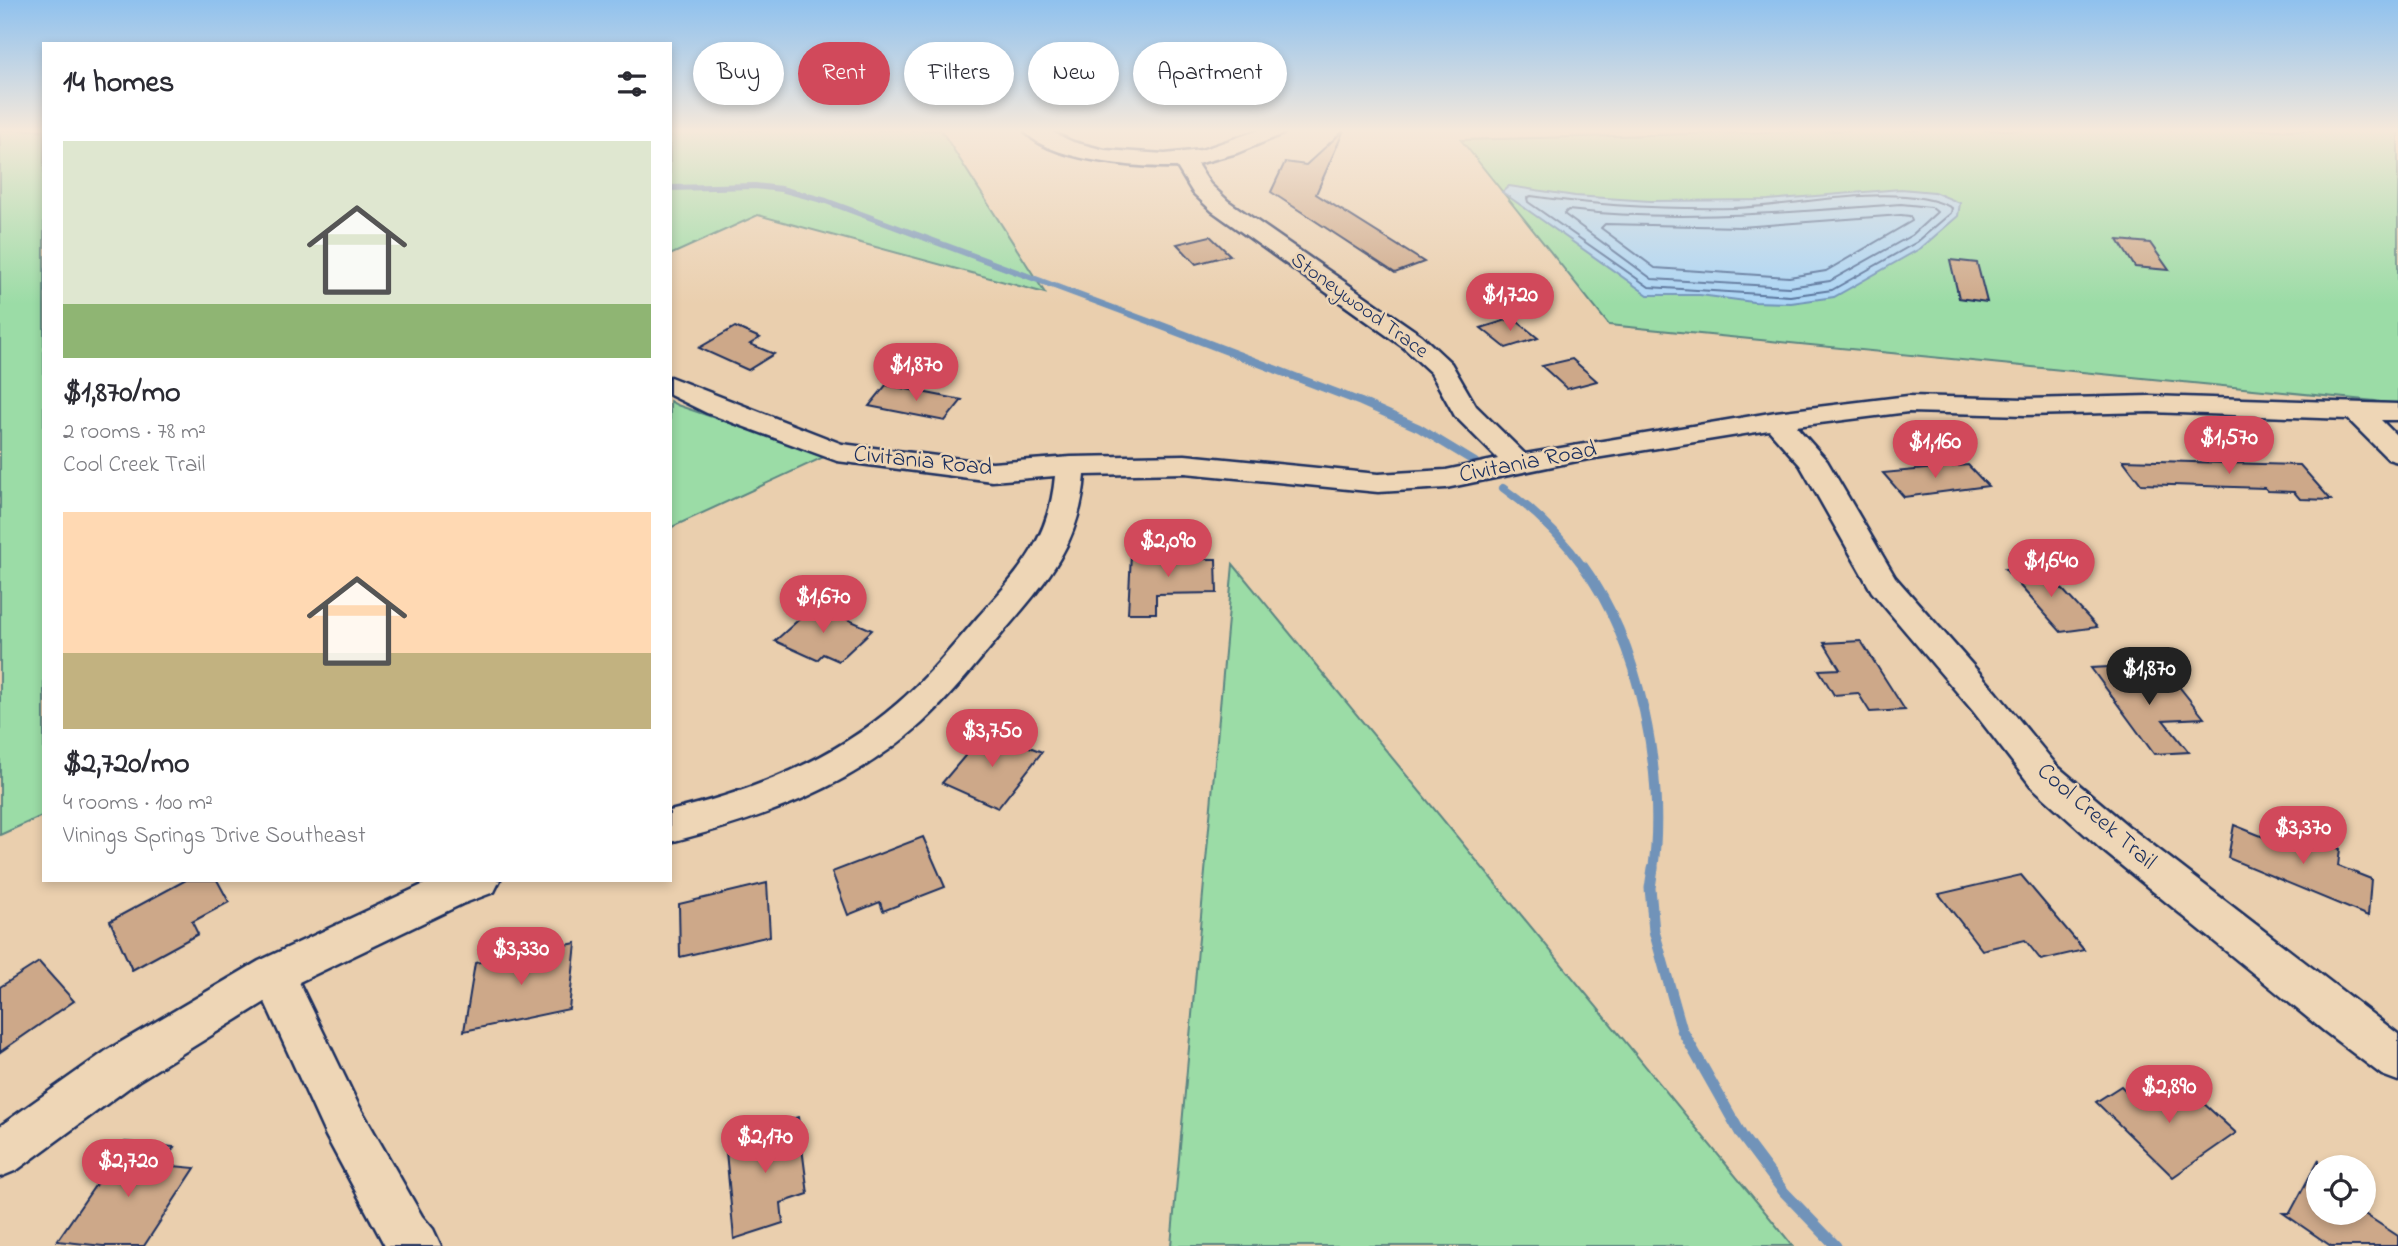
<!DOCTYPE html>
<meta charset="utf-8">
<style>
:root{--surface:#fff;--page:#f2f2f3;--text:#2b2b33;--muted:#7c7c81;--accent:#d1495b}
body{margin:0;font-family:"Indie Flower",sans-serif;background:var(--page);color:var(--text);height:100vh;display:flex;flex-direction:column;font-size:26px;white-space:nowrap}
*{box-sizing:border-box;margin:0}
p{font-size:23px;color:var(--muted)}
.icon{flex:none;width:38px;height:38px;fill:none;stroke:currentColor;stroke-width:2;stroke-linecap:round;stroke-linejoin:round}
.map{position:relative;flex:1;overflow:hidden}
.details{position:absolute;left:42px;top:42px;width:630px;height:840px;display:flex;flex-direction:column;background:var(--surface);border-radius:0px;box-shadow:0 4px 10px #0003}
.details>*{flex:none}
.hud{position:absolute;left:693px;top:42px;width:665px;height:63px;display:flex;gap:14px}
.fabs{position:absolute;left:2306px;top:1155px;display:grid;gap:14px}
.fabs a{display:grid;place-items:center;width:70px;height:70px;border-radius:50%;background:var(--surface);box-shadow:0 4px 10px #0003;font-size:35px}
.price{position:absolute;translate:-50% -60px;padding:0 16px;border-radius:24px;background:var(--accent);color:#fff;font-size:23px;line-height:46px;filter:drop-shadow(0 2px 4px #0008)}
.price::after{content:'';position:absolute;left:50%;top:42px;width:21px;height:16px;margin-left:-10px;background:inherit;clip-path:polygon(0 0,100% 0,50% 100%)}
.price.active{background:#222;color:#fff}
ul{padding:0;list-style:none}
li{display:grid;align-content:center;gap:14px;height:371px;padding:0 21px}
li span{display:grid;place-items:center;height:217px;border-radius:0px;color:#555}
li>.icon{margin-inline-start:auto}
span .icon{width:126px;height:126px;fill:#fffc;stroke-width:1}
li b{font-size:30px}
h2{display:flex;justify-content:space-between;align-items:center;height:84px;padding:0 21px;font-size:30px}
.pill{padding:0 24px;border-radius:32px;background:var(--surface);box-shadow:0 4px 10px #0003;font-size:24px;line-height:63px}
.pill.active{background:var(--accent);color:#fff}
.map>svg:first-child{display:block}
.green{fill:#9bdca6;stroke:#5b8682;stroke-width:2}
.water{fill:#aad5f6;stroke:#7193b9;stroke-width:2}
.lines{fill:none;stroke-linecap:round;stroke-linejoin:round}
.shore{stroke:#54719b;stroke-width:2}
.stream-far3{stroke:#7193b9;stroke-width:6}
.stream-far2{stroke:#7193b9;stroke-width:8}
.stream-far1{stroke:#7193b9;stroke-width:10}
.stream{stroke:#7193b9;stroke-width:11}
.building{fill:#cda889;stroke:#1b2f5e;stroke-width:2}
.street-casing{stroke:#1b2f5e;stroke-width:5}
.street{fill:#eed6b6;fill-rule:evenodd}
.labels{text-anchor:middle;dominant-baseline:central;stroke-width:5;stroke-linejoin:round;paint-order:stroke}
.far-street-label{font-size:21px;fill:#1b2f5e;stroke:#eed6b6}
.street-label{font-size:24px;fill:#1b2f5e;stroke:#eed6b6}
</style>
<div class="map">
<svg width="2398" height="1246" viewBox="0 0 2398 1246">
<rect width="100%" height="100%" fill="#eacfae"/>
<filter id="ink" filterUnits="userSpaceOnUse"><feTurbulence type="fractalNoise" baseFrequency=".0143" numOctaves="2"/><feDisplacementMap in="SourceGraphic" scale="14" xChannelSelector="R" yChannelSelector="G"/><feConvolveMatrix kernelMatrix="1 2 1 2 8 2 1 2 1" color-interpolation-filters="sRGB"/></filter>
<g filter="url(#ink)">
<g class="green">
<polygon points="0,130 44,130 44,815 0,835"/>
<polygon points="670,130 941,130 1045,293 758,215 670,255"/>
<polygon points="1844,130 2398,130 2398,406 2375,401 1609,325 1461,140"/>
<polygon points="670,401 677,405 826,456 670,528"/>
<polygon points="1233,564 1793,1246 1171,1246"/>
</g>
<polygon class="water" points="1509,186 1575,196 1650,201 1768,200 1901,189 1934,192 1960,203 1958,216 1921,248 1834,297 1791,303 1753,302 1700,295 1648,295 1502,192"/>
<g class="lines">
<g class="shore">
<path d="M1531,196C1598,206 1666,209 1734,208C1793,207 1901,180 1952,208L1951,213L1917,242L1832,290L1790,296L1649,287L1528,202L1527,198Z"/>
<path d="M1901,204L1931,207L1937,212L1912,235L1830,281L1789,287L1652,279L1564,214L1568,210C1680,223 1789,212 1901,204Z"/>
<polygon points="1901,215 1910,216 1912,221 1826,271 1789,277 1655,268 1601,228 1605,224 1741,227"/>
</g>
<polyline class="stream-far3" points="670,188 755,186 781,189 826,201 1159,325"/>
<g class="stream-far2">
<polyline points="1154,323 1361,402 1419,428 1475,462"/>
<path d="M1503,488C1534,510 1562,537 1584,568"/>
</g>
<path class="stream-far1" d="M1583,566C1640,643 1666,776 1653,870"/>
<polyline class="stream" points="1653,868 1650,888 1654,931 1682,1030 1742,1136 1784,1192 1836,1246"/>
</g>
<g class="building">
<polygon points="1344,130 1316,194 1424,262 1395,273 1271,192 1285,162 1306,165"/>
<polygon points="1210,236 1230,255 1196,264 1177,244"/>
<polygon points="2118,240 2150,243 2169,270 2135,267"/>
<polygon points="1950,260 1977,263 1987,302 1959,298"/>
<polygon points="1513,318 1538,338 1506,348 1481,328"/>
<polygon points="735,327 760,338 750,344 774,354 748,370 699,348"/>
<polygon points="1572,359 1597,381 1567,389 1542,366"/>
<polygon points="886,385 962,400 945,421 869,406"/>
<polygon points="2123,460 2300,465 2331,500 2300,499 2294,492 2268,491 2265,488 2141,484"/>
<polygon points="1968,465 1988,486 1904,497 1883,473"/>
<polygon points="1131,554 1187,554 1187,559 1216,559 1217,593 1156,594 1156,613 1128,613"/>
<polygon points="2040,565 2097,627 2061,632 2005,569"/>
<polygon points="815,605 872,630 839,661 823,654 817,660 775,641"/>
<polygon points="1861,641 1905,710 1870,712 1858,693 1834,695 1819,670 1840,669 1824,643"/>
<polygon points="2130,666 2146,686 2177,684 2204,718 2163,720 2189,752 2154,754 2091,668"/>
<polygon points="987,730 1042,752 998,808 942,783"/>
<polygon points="2234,825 2286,846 2289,828 2340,849 2338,866 2371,879 2368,916 2228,858"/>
<polygon points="923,837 945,887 883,911 880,902 848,915 832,872"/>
<polygon points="2021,875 2084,950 2041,960 2025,940 1982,950 1939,894"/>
<polygon points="186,880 217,880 229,902 192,922 198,934 132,970 110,921"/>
<polygon points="767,883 770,936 680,957 679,904"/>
<polygon points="576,943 569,1009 464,1031 475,963"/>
<polygon points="39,962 74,1001 0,1052 0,987"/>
<polygon points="2179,1081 2236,1133 2173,1177 2096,1102 2121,1086 2141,1106"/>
<polygon points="798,1117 808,1194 781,1203 783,1223 734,1239 725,1140"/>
<polygon points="125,1142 174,1147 162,1165 195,1168 144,1246 103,1246 57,1241"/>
<polygon points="2319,1159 2319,1213 2363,1213 2398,1236 2398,1246 2331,1246 2283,1213 2290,1213"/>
</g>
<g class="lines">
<g class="street-casing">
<g id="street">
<path d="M1024,130H1048L1073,142L1105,150L1165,154L1201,150L1259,130H1286L1283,134L1237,153L1197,164L1210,184L1228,201L1421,335L1451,363L1476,406L1525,454L1776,412L1908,396L2026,399L2150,396L2398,404V420H2381L2398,437V462L2388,459L2348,419L2150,412L2026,415L1908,412L1796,426L1827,461L1895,577L1997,693L2057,766L2128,826L2398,1034V1081L2382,1075L2324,1031L2100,848L2031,786L1973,711L1872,592L1800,465L1769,430L1577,461L1446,488L1378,492L1185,473L1085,475C1080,544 1047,581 1004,631C978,662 952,695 922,723C851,787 762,819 670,842V811C754,791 833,760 898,703C928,677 953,646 978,617C1019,571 1049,541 1055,476L992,481L837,461L707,413L670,395V377L842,444L992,463L1071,457L1185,455L1378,474L1446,470L1498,459L1455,416L1431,373L1403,347L1212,211L1193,193L1177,167C1141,168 1046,161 1024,130Z"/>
<polygon points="433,880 500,880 494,892 462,904 299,982 358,1104 422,1216 433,1229 441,1246 385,1246 326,1136 265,1002 138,1081 17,1170 0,1177 0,1126 106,1051 259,961"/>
</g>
</g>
<use href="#street" class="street"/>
</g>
</g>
<linearGradient id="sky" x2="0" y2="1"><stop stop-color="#8fc1ee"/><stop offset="0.43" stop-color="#f6e9db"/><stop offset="1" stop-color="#f6e9db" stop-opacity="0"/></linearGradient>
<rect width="2398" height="304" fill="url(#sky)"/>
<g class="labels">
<g class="far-street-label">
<text transform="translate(1359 306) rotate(36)">Stoneywood Trace</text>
</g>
<g class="street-label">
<text transform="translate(923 462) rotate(6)">Civitania Road</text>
<text transform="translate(1528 463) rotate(-11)">Civitania Road</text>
<text transform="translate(2096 817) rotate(41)">Cool Creek Trail</text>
</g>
</g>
</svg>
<div class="fabs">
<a><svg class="icon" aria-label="locate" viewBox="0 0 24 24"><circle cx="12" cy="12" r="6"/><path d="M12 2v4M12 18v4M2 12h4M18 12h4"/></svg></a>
</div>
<b class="price" style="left:1510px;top:333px">$1,720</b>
<b class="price" style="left:916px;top:403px">$1,870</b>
<b class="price" style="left:2229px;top:476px">$1,570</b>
<b class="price" style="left:1935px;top:480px">$1,160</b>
<b class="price" style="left:1168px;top:579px">$2,090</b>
<b class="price" style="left:2051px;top:599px">$1,640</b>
<b class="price" style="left:823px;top:635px">$1,670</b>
<b class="price active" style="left:2149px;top:707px">$1,870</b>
<b class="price" style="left:992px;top:769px">$3,750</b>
<b class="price" style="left:2303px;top:866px">$3,370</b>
<b class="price" style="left:521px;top:987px">$3,330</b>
<b class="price" style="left:2169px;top:1125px">$2,890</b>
<b class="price" style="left:765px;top:1175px">$2,170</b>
<b class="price" style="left:128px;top:1199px">$2,720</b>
<div class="hud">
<a class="pill">Buy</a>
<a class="pill active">Rent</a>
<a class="pill">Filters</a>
<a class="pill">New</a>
<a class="pill">Apartment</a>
</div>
<section class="details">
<h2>14 homes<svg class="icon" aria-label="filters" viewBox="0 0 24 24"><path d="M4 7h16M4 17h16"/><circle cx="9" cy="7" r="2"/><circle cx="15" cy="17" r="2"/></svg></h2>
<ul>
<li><span style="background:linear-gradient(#dfe7d0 75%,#8fb573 0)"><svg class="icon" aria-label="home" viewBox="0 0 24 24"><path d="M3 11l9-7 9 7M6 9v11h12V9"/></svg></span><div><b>$1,870/mo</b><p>2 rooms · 78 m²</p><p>Cool Creek Trail</p></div></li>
<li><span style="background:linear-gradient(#ffd9b3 65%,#c2b280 0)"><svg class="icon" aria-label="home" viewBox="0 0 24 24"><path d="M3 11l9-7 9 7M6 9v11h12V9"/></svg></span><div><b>$2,720/mo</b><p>4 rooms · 100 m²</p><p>Vinings Springs Drive Southeast</p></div></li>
</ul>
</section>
</div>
